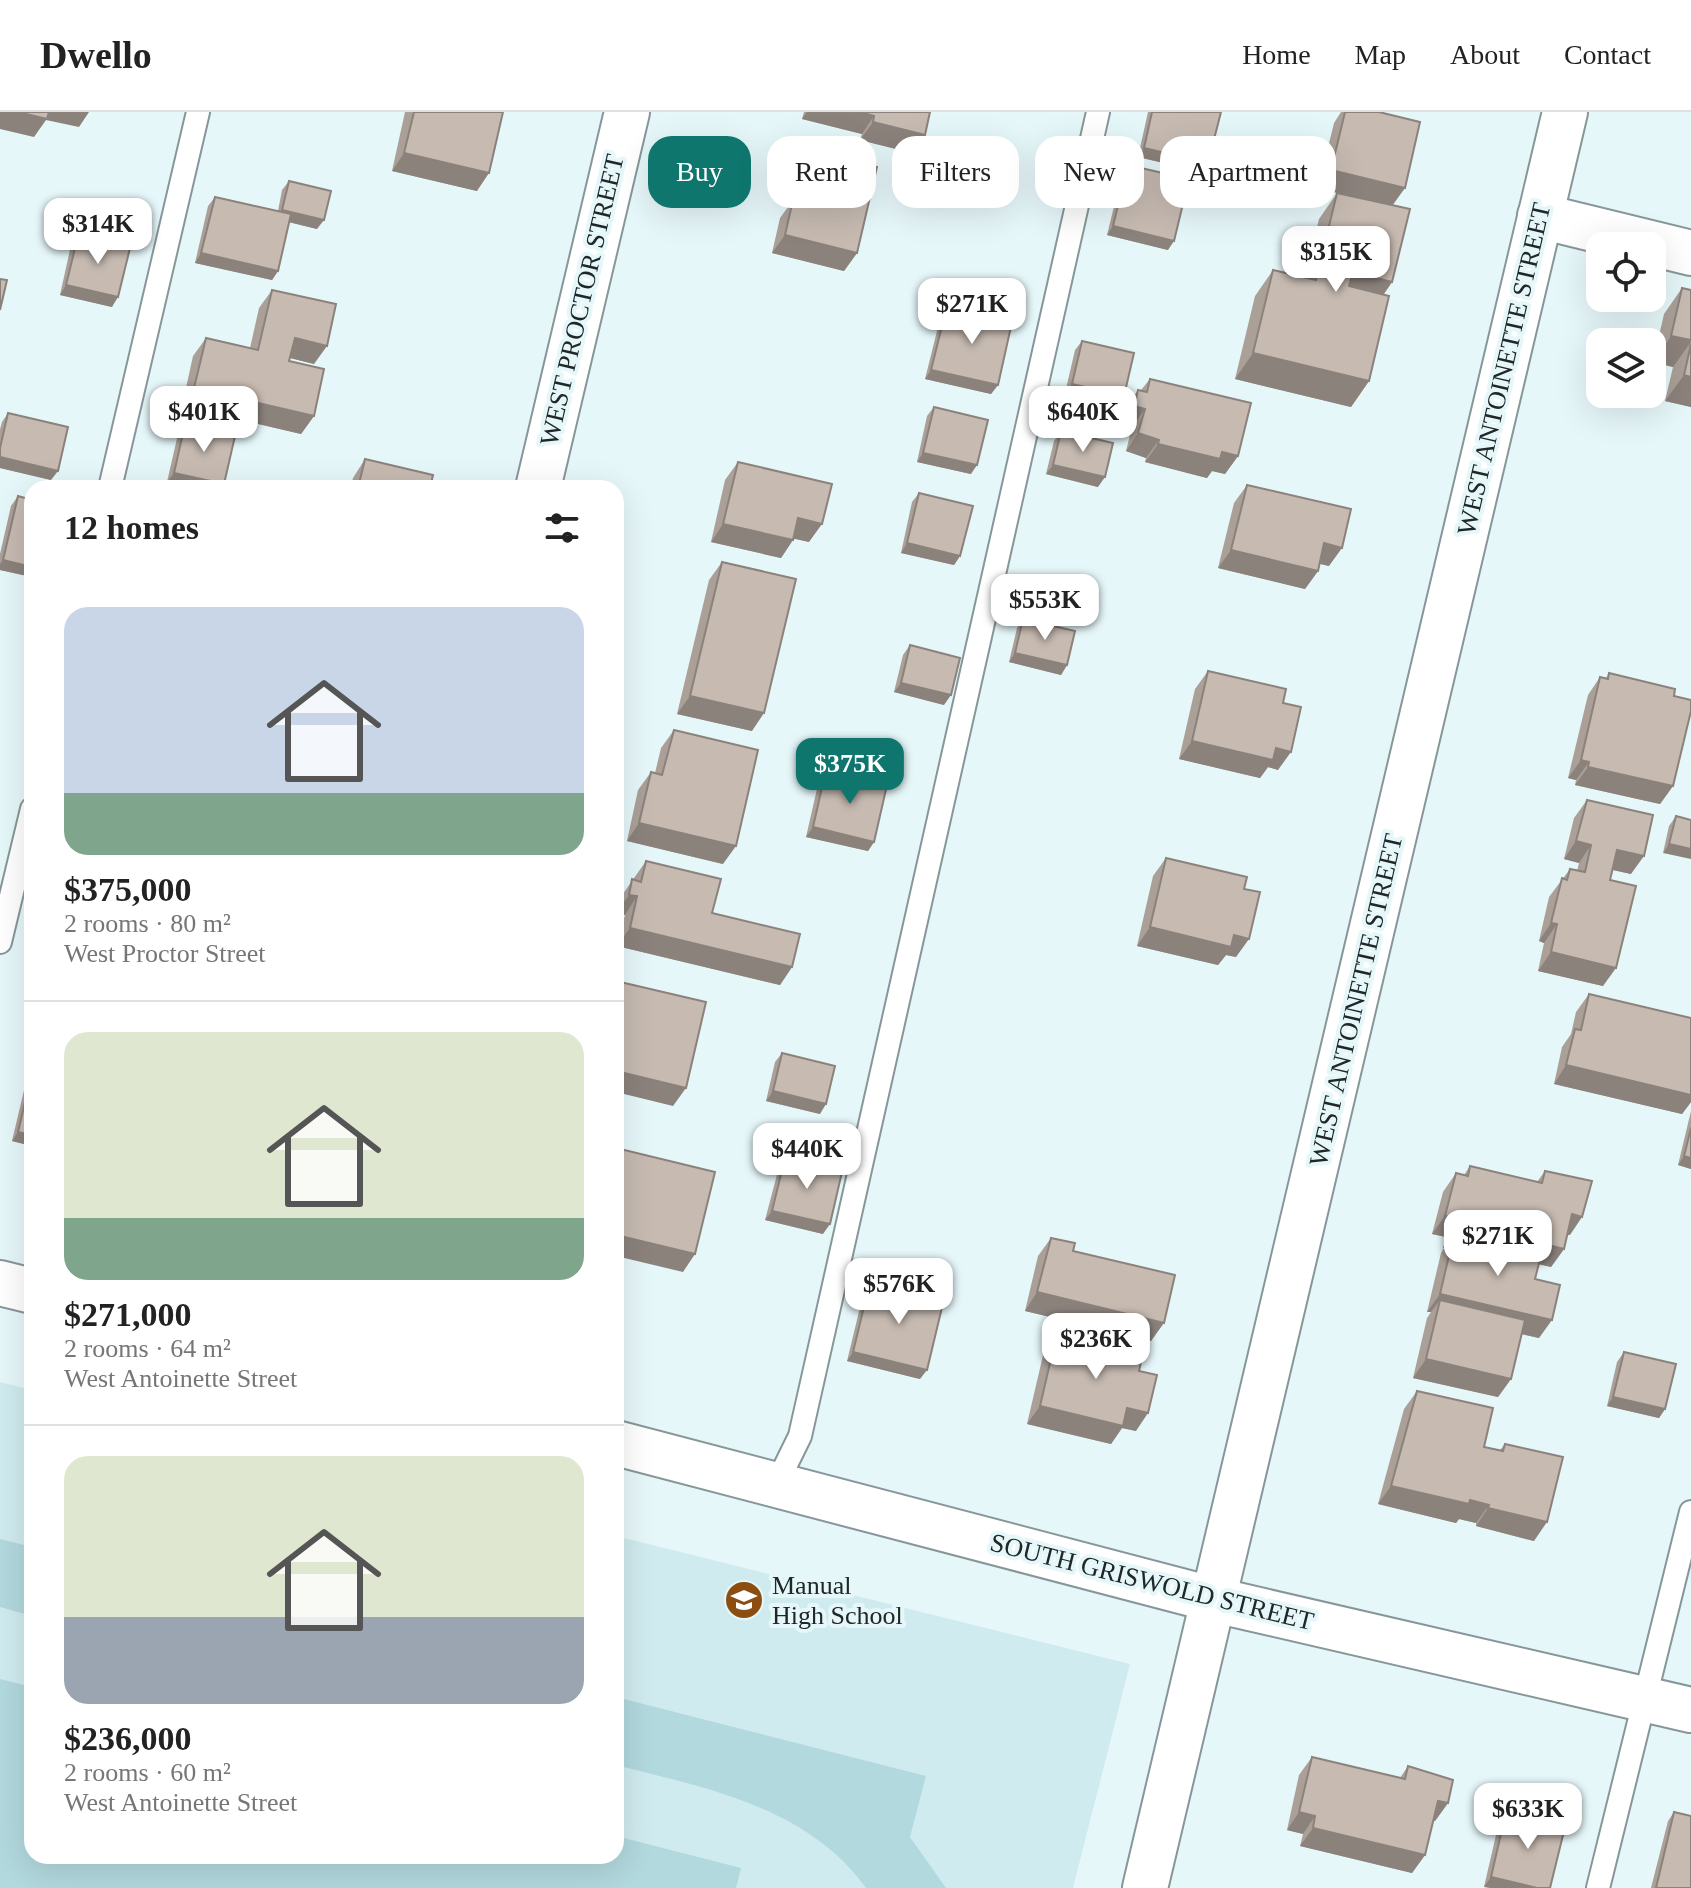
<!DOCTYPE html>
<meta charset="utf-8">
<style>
:root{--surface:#fff;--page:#f6f6f6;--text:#222;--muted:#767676;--line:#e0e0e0;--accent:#0f766e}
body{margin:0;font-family:Georgia,serif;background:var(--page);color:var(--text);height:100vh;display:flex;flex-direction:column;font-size:30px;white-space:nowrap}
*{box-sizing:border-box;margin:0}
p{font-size:26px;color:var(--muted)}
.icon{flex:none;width:44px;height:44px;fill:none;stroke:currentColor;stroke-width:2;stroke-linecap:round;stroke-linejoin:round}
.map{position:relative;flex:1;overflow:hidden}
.side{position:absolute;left:24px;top:368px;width:600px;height:1384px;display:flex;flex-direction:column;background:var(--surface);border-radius:24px;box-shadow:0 8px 32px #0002}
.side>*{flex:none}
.guide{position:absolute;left:648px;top:24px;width:760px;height:72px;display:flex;gap:16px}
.buttons{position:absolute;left:1586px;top:120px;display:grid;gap:16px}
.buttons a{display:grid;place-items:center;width:80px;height:80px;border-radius:16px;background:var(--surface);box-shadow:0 8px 32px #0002;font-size:40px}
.price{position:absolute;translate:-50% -68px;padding:0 18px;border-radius:16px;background:#fff;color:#222;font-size:26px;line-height:52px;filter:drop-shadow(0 2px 4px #0008)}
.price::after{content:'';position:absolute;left:50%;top:48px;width:24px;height:18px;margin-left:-12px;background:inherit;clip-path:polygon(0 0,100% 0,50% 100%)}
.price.current{background:var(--accent);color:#fff}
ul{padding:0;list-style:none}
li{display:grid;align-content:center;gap:16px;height:424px;padding:0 40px}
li+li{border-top:2px solid var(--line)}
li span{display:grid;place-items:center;height:248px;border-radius:24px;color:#555}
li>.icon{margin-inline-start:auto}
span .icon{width:144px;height:144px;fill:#fffc;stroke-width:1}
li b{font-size:34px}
h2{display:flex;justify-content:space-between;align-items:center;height:96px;padding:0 40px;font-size:34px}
.pill{padding:0 28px;border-radius:24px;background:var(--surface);box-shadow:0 8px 32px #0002;font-size:28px;line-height:72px}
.pill.current{background:var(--accent);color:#fff}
header{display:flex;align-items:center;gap:48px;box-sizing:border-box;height:112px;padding:0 40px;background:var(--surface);border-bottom:2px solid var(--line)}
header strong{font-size:38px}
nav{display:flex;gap:44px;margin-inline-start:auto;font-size:28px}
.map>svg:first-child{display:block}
.built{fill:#d0ebef}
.green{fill:#b2d9de}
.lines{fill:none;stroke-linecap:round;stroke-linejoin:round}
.lane-casing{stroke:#879799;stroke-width:26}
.street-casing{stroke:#879799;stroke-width:48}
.secondary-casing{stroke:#879799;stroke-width:48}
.lane{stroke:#fff;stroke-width:22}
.street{stroke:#fff;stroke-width:44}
.secondary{stroke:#fff;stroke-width:44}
.wall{fill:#aaa098}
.shaded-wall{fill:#8b827c}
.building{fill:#c6bab1;stroke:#8b827c;stroke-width:2}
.labels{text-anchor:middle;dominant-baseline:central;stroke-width:8;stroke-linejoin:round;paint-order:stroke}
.street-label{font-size:26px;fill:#202728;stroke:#e6f7fa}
.poi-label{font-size:26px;fill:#202728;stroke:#e6f7fa;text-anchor:start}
</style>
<header>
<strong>Dwello</strong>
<nav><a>Home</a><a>Map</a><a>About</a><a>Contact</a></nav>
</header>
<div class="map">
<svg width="1691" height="1776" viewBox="0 0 1691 1776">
<rect width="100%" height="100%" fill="#e6f7fa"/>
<polygon class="built" points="0,1270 32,1278 32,1744 616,1744 616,1424 1130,1552 1073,1776 0,1776"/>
<g class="green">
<polygon points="0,1427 32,1435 32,1504 0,1495"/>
<polygon points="0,1567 32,1575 32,1744 616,1744 616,1724 741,1756 736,1776 0,1776"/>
<path d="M616,1585L926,1664L910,1725L946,1776H866C808,1695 706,1676 616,1653Z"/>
</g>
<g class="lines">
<g class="lane-casing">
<g id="lane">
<polyline points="110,376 198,0"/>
<polyline points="0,830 32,697"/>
<polyline points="776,1373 800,1324 1098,0"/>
<polyline points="1598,1776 1691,1400"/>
</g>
</g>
<g class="street-casing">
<g id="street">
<polyline points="1540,104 1691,141"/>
<polyline points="538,376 627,0"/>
<polyline points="1145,1776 1565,0"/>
</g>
</g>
<g class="secondary-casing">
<g id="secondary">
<polyline points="0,1171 32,1179"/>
<polyline points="616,1331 1215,1488 1691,1598"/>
</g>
</g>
<use href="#lane" class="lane"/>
<use href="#street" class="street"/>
<use href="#secondary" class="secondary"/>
</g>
<g class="wall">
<polygon points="405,0 503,0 477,79 392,59"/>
<polygon points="804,0 930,0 925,23 912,41 860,28 862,22 802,7"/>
<polygon points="1148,0 1221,0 1208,51 1202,60 1138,45"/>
<polygon points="1341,0 1379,0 1393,93 1392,170 1384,182 1369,269 1351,295 1235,267 1255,184 1273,158 1305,165 1319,107 1337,81 1318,76 1334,11"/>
<polygon points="809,39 857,141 844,159 772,141 780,106 788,95 797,57"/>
<polygon points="1128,53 1168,138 1107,123 1122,62"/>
<polygon points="289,69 317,117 289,110 278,159 272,168 195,151 208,94 215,85 278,99 282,78"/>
<polygon points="78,124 112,195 60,183 71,133"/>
<polygon points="1682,176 1691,178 1691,295 1665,289 1673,255 1653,250 1664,202"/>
<polygon points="272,178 314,252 290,246 289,249 314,304 301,322 182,294 193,244 206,226 250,236 259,196"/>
<polygon points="947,194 998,273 991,282 925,267 941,203"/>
<polygon points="1082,229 1124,284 1117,293 1065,281 1075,238"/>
<polygon points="1150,267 1238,344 1225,362 1212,359 1207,366 1145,350 1146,346 1126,339 1132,315 1122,312 1126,296 1138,278 1141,278"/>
<polygon points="934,295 971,362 917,350 927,304"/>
<polygon points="8,301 51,368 0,356 0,317 2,310"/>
<polygon points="185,312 224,372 221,376 194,376 167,370 178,322"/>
<polygon points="1061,319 1098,375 1046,362 1054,329"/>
<polygon points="365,347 430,376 350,376 353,366"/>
<polygon points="738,350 809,430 794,426 781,446 711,430 725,368"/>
<polygon points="1247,373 1329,454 1319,451 1318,459 1305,477 1218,456 1234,391"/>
<polygon points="919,381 960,444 954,453 901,441 912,390"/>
<polygon points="18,384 32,388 32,465 0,458 0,442 11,394"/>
<polygon points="722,450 752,619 677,602 709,468"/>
<polygon points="1023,507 1067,553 1061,563 1009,550 1017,516"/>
<polygon points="910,533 944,593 894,580 903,543"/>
<polygon points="1208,559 1283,591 1278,658 1268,655 1260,666 1179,647 1195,577"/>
<polygon points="1609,561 1674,584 1673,674 1660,692 1575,673 1576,668 1568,666 1588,583 1600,565 1606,566"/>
<polygon points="674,618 723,752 627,729 638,678 651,660 655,661 661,636"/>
<polygon points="826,658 874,730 868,739 806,725 819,668"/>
<polygon points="1587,688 1631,762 1613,758 1610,768 1603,874 1538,859 1544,831 1539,829 1549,785 1570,757 1577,759 1579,751 1564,747 1574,706"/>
<polygon points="1676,704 1691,708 1663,741 1669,714"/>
<polygon points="1166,746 1244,777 1236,845 1226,843 1218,853 1137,834 1153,764"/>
<polygon points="646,749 712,801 792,855 780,873 617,834 625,803 616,801 620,786"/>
<polygon points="1589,882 1691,906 1691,990 1682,1002 1554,972 1562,935 1571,922 1576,900"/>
<polygon points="782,941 820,1002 766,989 775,950"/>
<polygon points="31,965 32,1034 12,1029 25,974"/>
<polygon points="1691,999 1691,1057 1678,1053"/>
<polygon points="785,1046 823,1122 765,1108 779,1055"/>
<polygon points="1470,1054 1537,1070 1545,1059 1570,1123 1567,1123 1564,1137 1551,1155 1539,1152 1535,1167 1539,1226 1521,1222 1511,1267 1498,1285 1413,1266 1427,1206 1431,1200 1427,1200 1441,1141 1444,1136 1443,1136 1446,1125 1432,1122 1443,1080 1456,1061 1464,1063"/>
<polygon points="1051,1126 1073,1139 1151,1229 1025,1199 1038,1144"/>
<polygon points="870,1170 920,1267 847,1249 864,1179"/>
<polygon points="1057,1221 1139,1259 1136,1319 1122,1316 1111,1332 1027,1312 1044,1239"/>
<polygon points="1624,1240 1665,1297 1659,1306 1607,1294 1617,1250"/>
<polygon points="1417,1279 1484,1335 1500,1338 1505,1332 1534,1429 1476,1414 1476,1411 1459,1407 1456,1411 1378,1392 1404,1297"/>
<polygon points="1312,1645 1400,1666 1408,1654 1448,1691 1435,1709 1433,1709 1425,1743 1412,1761 1300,1734 1303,1722 1287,1718 1299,1663"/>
<polygon points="1506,1700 1565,1715 1484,1775 1499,1710"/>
<polygon points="1674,1700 1691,1776 1651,1776 1668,1709"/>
</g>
<g class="shaded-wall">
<polygon points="0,0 89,0 79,15 46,8 34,25 0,17"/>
<polygon points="807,0 860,0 874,4 862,22 802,7"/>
<polygon points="873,10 925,23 912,41 860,28"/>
<polygon points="1144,36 1208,51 1202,60 1138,45"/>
<polygon points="404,41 489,61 477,79 392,59"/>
<polygon points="1331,58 1405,76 1392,94 1318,76"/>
<polygon points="282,98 324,108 317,117 276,107"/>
<polygon points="1113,114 1174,129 1168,138 1107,123"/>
<polygon points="785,123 857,141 844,159 772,141"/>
<polygon points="201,141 278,159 272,168 195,151"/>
<polygon points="1353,160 1392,170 1374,196 1334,186"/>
<polygon points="66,173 118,185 112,195 60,183"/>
<polygon points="1671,224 1691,228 1691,230 1673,255 1653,250"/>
<polygon points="295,226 327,234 314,252 282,244"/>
<polygon points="1253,241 1369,269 1351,295 1235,267"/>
<polygon points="931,258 998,273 991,282 925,267"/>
<polygon points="1684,263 1691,265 1691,295 1665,289"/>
<polygon points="1072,272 1124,284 1117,293 1065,281"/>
<polygon points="194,276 314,304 301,322 182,294"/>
<polygon points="1134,294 1145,297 1132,315 1122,312"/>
<polygon points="1138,321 1159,328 1146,346 1126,339"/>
<polygon points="1158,332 1222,340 1238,344 1225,362 1212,359 1207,366 1145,350"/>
<polygon points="923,341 977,353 971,362 917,350"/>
<polygon points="0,345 58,359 51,368 0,356"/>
<polygon points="1053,353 1105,365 1098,375 1046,362"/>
<polygon points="174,361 224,372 221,376 194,376 167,370"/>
<polygon points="798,406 822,412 809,430 786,425"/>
<polygon points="723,412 793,428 781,446 711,430"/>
<polygon points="907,431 960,444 954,453 901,441"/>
<polygon points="1324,431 1342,436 1329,454 1311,450"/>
<polygon points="1231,438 1318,459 1305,477 1218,456"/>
<polygon points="3,448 32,455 32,465 0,458 0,452"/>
<polygon points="1015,541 1067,553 1061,563 1009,550"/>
<polygon points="901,571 951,583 944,593 894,580"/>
<polygon points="690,584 764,601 752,619 677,602"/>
<polygon points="1192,629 1276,636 1291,640 1278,658 1268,655 1260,666 1179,647"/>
<polygon points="1581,648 1589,650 1576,668 1568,666"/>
<polygon points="1588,655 1673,674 1660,692 1575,673"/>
<polygon points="639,711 736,734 723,752 627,729"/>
<polygon points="813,715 874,730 868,739 806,725"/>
<polygon points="1576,729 1591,733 1579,751 1564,747"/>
<polygon points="1669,732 1691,737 1691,747 1663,741"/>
<polygon points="1617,738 1644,744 1631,762 1604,756"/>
<polygon points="629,783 637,784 625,803 616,801"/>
<polygon points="1551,811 1557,812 1544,831 1539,829"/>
<polygon points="1150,815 1234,823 1249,827 1236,845 1226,843 1218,853 1137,834"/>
<polygon points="630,816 792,855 780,873 617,834"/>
<polygon points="1551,840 1616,856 1603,874 1538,859"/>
<polygon points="1566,953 1691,983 1691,990 1682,1002 1554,972"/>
<polygon points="616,959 686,976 673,994 616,980"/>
<polygon points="773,979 826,992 820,1002 766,989"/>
<polygon points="18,1020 32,1023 32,1034 12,1029"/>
<polygon points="1684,1044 1691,1046 1691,1057 1678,1053"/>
<polygon points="772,1099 830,1112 823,1122 765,1108"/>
<polygon points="1572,1102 1582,1105 1570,1123 1559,1120"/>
<polygon points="1445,1104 1458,1107 1446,1125 1432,1122"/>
<polygon points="1456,1118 1536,1130 1564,1137 1551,1155 1525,1149 1454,1122 1444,1136 1443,1136"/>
<polygon points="616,1123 695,1142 683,1160 616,1144"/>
<polygon points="1037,1180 1164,1211 1151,1229 1025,1199"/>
<polygon points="1440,1182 1552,1208 1539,1226 1436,1202 1440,1188 1431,1200 1427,1200"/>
<polygon points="853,1240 927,1258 920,1267 847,1249"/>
<polygon points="1426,1247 1511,1267 1498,1285 1413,1266"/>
<polygon points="1613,1285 1665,1297 1659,1306 1607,1294"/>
<polygon points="1040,1294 1127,1296 1148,1301 1136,1319 1122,1316 1111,1332 1027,1312"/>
<polygon points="1391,1374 1470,1388 1489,1393 1476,1411 1459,1407 1456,1411 1378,1392"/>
<polygon points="1488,1396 1547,1410 1534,1429 1476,1414"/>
<polygon points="1438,1689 1448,1691 1435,1709 1425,1707"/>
<polygon points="1299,1700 1315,1704 1303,1722 1287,1718"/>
<polygon points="1313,1716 1425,1743 1412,1761 1300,1734"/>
<polygon points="1491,1765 1537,1776 1490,1776 1484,1775"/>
</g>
<g class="building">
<polygon points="18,0 49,0 47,7"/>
<polygon points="414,0 503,0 489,61 404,41"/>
<polygon points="860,0 930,0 925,23 873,10 874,4"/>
<polygon points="1152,0 1221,0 1208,51 1144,36"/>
<polygon points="1345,0 1379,0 1420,10 1405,76 1331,58"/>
<polygon points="809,39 877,55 857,141 785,123 793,88 798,89"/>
<polygon points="1128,53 1189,67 1174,129 1113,114"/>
<polygon points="289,69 331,79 324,108 282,98"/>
<polygon points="1337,81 1410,97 1392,170 1353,160 1349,174 1389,184 1369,269 1253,241 1273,158 1316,168"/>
<polygon points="215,85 291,102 278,159 201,141"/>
<polygon points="78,124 130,136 118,185 66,173"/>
<polygon points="0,167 7,168 0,198"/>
<polygon points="1682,176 1691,178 1691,228 1671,224"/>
<polygon points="272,178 336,192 327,234 295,226 289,249 324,257 314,304 194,276 206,226 258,238"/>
<polygon points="947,194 1012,210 998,273 931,258"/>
<polygon points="1082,229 1134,241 1124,284 1072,272"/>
<polygon points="1691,232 1691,265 1684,263"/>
<polygon points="1150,267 1251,291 1238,344 1222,340 1220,347 1158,332 1159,328 1138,321 1145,297 1134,294 1138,278 1147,280"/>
<polygon points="934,295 988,308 977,353 923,341"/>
<polygon points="8,301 68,315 58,359 0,345 0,336"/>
<polygon points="185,312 235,324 224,372 174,361"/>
<polygon points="1061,319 1113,331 1105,365 1053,353"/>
<polygon points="365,347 433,363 430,376 358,376"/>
<polygon points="738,350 832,372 822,412 798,406 793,428 723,412"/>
<polygon points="1247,373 1351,397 1342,436 1324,431 1318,459 1231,438"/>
<polygon points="919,381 973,394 960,444 907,431"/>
<polygon points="18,384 32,388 32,455 3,448"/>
<polygon points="722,450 796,467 764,601 690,584"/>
<polygon points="1023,507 1075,519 1067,553 1015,541"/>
<polygon points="910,533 960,546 951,583 901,571"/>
<polygon points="1208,559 1286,577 1283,591 1301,595 1291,640 1276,636 1273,648 1192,629"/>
<polygon points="1609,561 1675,577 1674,584 1691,588 1691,599 1673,674 1588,655 1589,650 1581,648 1600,565 1608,567"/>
<polygon points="674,618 758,638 736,734 639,711 651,660 662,663"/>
<polygon points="826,658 887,673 874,730 813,715"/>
<polygon points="1587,688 1653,703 1644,744 1617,738 1610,768 1636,774 1616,856 1551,840 1557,812 1551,811 1562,766 1567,768 1570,757 1585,760 1591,733 1576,729"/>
<polygon points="1676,704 1691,708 1691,737 1669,732"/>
<polygon points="1166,746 1247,765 1244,777 1260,780 1249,827 1234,823 1231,835 1150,815"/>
<polygon points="646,749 721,767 712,801 800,822 792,855 630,816 637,784 629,783 632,767 641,770"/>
<polygon points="616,869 706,890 686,976 616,959"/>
<polygon points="1589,882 1691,906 1691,983 1566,953 1575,917 1581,918"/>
<polygon points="782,941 835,954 826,992 773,979"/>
<polygon points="31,965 32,965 32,1023 18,1020"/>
<polygon points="1691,1016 1691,1046 1684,1044"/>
<polygon points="616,1036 715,1060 695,1142 616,1123"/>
<polygon points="785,1046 842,1060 830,1112 772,1099"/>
<polygon points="1470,1054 1542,1071 1545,1059 1592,1069 1582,1105 1572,1102 1564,1137 1536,1130 1534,1136 1456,1118 1458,1107 1445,1104 1456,1061 1468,1064"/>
<polygon points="1454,1122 1541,1143 1535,1167 1560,1173 1552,1208 1440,1182"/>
<polygon points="1051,1126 1075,1131 1073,1139 1175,1163 1164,1211 1037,1180"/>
<polygon points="870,1170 944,1187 927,1258 853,1240"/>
<polygon points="1440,1188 1525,1208 1511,1267 1426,1247"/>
<polygon points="1057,1221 1143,1241 1139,1259 1157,1263 1148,1301 1127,1296 1123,1314 1040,1294"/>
<polygon points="1624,1240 1676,1252 1665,1297 1613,1285"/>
<polygon points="1417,1279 1493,1296 1484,1335 1503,1339 1505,1332 1563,1345 1547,1410 1488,1396 1489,1393 1470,1388 1469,1392 1391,1374"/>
<polygon points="1312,1645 1405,1667 1408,1654 1453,1668 1448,1691 1438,1689 1425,1743 1313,1716 1315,1704 1299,1700"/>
<polygon points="1506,1700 1565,1715 1550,1776 1537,1776 1491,1765"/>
<polygon points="1674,1700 1691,1704 1691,1776 1656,1776"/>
</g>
<defs>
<g id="school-disc" transform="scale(2)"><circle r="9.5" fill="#8b4e10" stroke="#e6f7fa"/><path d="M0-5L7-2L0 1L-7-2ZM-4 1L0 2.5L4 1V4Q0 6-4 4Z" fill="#fff"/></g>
</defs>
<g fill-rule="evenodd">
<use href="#school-disc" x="744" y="1488"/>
</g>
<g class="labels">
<g class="street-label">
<text transform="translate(582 188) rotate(-77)">WEST PROCTOR STREET</text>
<text transform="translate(1504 257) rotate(-77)">WEST ANTOINETTE STREET</text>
<text transform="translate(1356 888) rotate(-77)">WEST ANTOINETTE STREET</text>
<text transform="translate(1152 1470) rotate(14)">SOUTH GRISWOLD STREET</text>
</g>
<g class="poi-label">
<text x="772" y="1473">Manual<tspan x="772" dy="30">High School</tspan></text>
</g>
</g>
</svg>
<div class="buttons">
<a><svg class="icon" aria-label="locate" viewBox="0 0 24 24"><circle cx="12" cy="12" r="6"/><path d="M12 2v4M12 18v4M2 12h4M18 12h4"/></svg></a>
<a><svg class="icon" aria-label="layers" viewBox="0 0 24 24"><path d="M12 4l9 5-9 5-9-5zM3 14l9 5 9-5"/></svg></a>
</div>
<b class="price" style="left:98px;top:154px">$314K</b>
<b class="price" style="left:1336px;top:182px">$315K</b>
<b class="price" style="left:972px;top:234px">$271K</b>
<b class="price" style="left:204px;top:342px">$401K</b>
<b class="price" style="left:1083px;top:342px">$640K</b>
<b class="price" style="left:1045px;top:530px">$553K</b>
<b class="price current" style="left:850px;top:694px">$375K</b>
<b class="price" style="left:807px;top:1079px">$440K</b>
<b class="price" style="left:1498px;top:1166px">$271K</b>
<b class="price" style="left:899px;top:1214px">$576K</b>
<b class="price" style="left:1096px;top:1269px">$236K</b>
<b class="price" style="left:1528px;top:1739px">$633K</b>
<div class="guide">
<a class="pill current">Buy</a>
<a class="pill">Rent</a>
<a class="pill">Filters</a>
<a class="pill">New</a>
<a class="pill">Apartment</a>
</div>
<section class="side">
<h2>12 homes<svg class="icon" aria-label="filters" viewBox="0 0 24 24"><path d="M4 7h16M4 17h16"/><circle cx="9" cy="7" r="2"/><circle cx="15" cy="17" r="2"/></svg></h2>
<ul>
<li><span style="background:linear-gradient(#c9d6e8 75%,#7fa58c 0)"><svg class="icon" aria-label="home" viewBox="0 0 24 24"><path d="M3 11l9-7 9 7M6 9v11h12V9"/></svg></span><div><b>$375,000</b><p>2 rooms · 80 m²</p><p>West Proctor Street</p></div></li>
<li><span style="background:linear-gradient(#dfe7d0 75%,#7fa58c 0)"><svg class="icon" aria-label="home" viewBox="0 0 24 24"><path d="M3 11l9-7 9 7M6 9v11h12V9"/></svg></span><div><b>$271,000</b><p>2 rooms · 64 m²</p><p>West Antoinette Street</p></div></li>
<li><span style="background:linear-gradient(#dfe7d0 65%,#9aa5b1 0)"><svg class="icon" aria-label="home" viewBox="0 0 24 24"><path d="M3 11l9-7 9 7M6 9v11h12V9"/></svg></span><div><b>$236,000</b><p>2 rooms · 60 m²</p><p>West Antoinette Street</p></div></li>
</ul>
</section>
</div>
